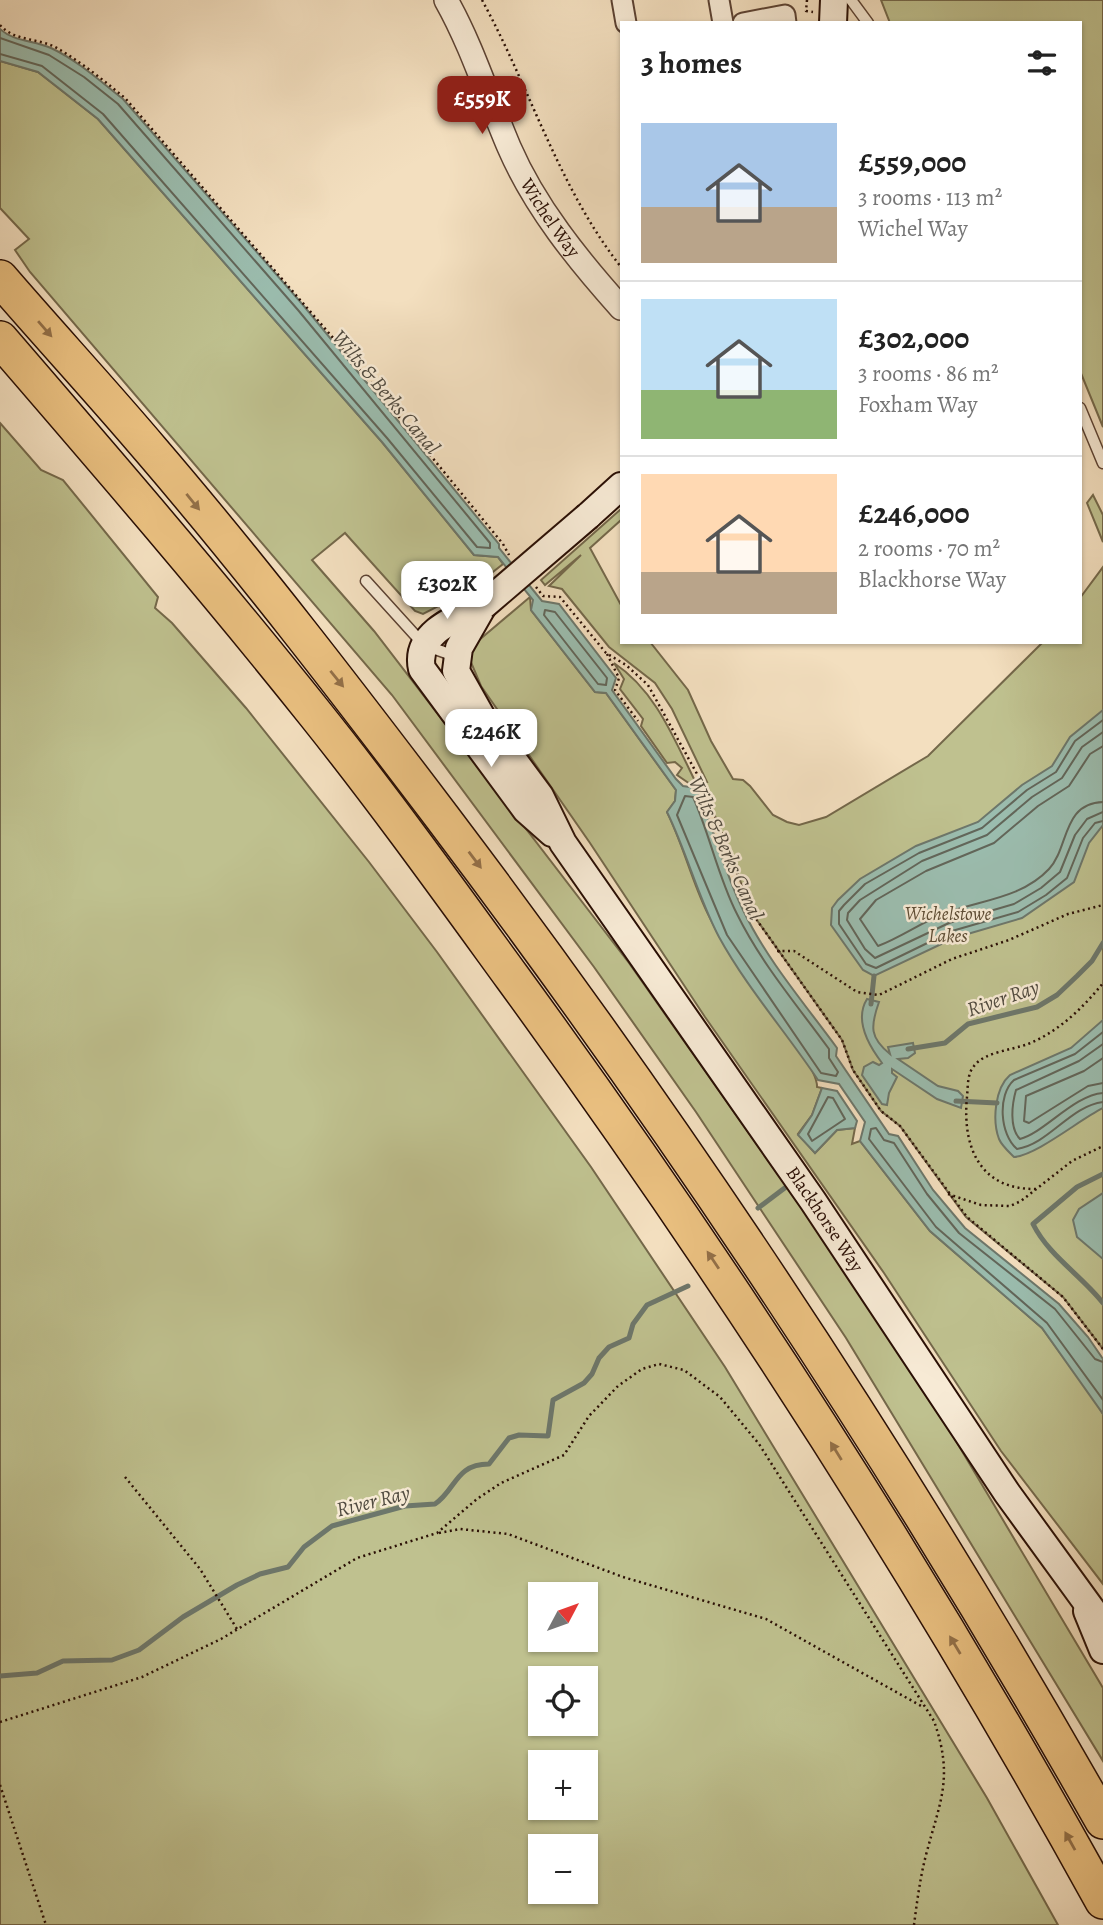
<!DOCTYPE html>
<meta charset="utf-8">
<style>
:root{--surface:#fff;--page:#f6f6f6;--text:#222;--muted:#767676;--line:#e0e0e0;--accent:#8f2418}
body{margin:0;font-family:Alegreya,serif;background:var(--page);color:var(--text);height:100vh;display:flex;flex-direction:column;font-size:26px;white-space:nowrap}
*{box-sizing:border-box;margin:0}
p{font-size:23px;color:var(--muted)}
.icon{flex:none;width:38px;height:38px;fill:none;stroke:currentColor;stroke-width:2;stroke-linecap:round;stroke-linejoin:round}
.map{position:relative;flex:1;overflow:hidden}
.side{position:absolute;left:620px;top:21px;width:462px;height:623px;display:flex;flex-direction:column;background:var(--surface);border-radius:0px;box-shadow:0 2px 5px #0004}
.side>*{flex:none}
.needle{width:46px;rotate:49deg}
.fabs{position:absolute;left:528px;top:1582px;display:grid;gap:14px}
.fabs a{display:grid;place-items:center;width:70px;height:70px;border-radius:0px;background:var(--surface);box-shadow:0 2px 5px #0004;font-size:35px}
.price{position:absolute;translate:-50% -60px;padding:0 16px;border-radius:14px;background:#fff;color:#222;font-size:23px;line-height:46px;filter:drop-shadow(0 2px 4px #0008)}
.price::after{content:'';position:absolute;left:50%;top:42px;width:21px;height:16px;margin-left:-10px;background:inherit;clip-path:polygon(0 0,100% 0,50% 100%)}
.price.selected{background:var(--accent);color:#fff}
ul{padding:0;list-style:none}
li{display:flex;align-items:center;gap:21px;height:175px;padding:0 21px}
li+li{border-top:2px solid var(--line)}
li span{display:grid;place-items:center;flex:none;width:196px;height:140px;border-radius:0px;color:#555}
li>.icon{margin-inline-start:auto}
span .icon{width:84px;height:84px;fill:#fffc;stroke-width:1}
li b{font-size:30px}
h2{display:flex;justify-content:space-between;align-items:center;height:84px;padding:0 21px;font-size:30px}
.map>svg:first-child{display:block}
.green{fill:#bfc18f;stroke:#74684a;stroke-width:2;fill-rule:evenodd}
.water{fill:#9bbdaf;stroke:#6d776b;stroke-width:2}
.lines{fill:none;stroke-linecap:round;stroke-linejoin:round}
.shore{stroke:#62665a;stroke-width:2}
.stream{stroke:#6d776b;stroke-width:5}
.service-casing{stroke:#5c4233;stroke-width:13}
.minor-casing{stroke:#5c4233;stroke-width:23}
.tertiary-casing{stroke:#5c4233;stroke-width:26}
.secondary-casing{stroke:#290e04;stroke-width:30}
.motorway-casing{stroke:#290e04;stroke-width:38}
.path{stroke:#290e04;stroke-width:2.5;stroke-dasharray:2 3.5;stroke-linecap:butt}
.service{stroke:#f7ead5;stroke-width:10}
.minor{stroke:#f7ead5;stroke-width:19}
.tertiary{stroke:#f7ead5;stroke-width:23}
.secondary{stroke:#f7ead5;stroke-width:26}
.motorway{stroke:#eac080;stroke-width:35}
.secondary-bridge-casing{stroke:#290e04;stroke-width:30;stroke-linecap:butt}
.secondary-bridge{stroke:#f7ead5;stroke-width:26}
.oneway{fill:#937048}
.labels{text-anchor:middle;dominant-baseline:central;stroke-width:5;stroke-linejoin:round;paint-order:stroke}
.street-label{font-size:19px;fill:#290e04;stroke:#f7ead5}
.park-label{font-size:19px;font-style:italic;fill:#5e4d35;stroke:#f7ead5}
.water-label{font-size:21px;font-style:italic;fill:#514b40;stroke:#f7ead5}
</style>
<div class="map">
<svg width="1103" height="1925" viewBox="0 0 1103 1925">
<rect width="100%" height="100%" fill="#f3dfbf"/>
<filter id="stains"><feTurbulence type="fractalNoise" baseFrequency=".00286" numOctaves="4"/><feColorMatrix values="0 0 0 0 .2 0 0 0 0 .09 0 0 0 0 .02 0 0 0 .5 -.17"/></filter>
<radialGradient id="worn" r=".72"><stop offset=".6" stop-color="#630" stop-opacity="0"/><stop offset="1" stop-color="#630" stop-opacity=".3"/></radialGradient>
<g class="green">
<polygon points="881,0 1103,0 1103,427 1080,371 1080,23 890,23"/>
<polygon points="0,61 38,72 98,119 382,442 474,555 498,557 503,564 470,590 423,614 415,611 345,533 312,560 374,631 629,963 808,1217 953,1436 1103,1688 1103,1761 846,1338 696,1112 594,967 392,695 30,272 15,250 29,239 0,208"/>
<path d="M0,423L41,470L63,480L158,597L155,608L172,623L246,708L369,862L437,952L591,1167L725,1367L987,1798L1058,1925H0ZM541,1594H586V1640H541ZM541,1678H586V1724H541ZM541,1762H586V1808H541ZM541,1846H586V1892H541Z"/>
<polygon points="1093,495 1103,515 1103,542 1087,503"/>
<polygon points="621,509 621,520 590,548 621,605 621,642 650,642 688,690 711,741 733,779 743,780 750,786 773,815 787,822 799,825 826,817 928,756 1043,642 1080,642 1080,598 1103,567 1103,1349 1063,1297 966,1217 900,1126 881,1111 853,1070 842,1040 754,916 702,783 707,782 672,709 655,683 609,647 562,589 549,586 581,555 545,585 541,580"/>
<path d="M530,597L531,610L595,692L606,693L676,790L675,801L667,812C683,844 691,879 707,912C721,942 739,971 760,998C773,1016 818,1067 817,1087L822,1088L812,1115L798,1134L815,1153L837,1130L855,1128L852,1144L860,1141L930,1231L1042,1328L1096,1402L1103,1414V1584L1001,1451L884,1273L705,1017L590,843L481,686L470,660L472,646Z"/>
<path d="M614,663C656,691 674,739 696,783L693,786L677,775L682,768L675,762L667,763L641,726L643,719L620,689L624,679Z"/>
</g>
<g class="water">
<path d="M0,29C14,42 34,40 51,48C77,60 100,81 123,99L303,305L499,544V548L542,601L559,604L616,678L612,690L676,779L683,786L696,788C714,828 724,871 743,910C767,960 804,1003 837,1048L836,1056L889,1134L898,1136L933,1190L965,1228L1059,1304L1088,1337L1103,1359V1414L1042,1328L930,1231L860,1141L865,1122L839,1084L818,1080C786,1032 747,988 719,937C698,897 687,853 667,812L675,801L676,790L606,693L595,692L531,610L533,600L498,557L474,555L382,442L98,119L38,72L0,61Z"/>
<polygon points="1103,710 1103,825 1089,843 1074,882 1022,918 954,938 874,976 863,970 831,925 832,908 838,900 860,879 916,846 978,822 1022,785 1052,766 1070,737"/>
<path d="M867,999L879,1002C870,1027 870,1038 890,1054L888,1047L913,1043L915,1053L908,1058L898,1059L938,1086L958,1091L963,1096L961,1108L937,1099L892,1069V1073L897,1077L889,1093L887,1105L882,1104L862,1075L864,1067L873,1062L879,1065L882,1063C869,1046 854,1020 867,999Z"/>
<path d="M1103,1020V1108C1079,1120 1037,1155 1014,1157C1009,1152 1002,1146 999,1139C992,1120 995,1088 1010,1075L1071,1048Z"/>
<polygon points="822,1088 837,1091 857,1121 855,1128 837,1130 815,1153 798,1135 812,1115"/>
<polygon points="1103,1193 1103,1259 1077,1237 1073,1220 1079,1209"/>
</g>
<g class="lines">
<g class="shore">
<polyline points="0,38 49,55 84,77 118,104 298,310 490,543 490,548 477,547 387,438 103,114 42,66 0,54"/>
<polygon points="545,610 555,612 607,678 606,685 598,684 544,615"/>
<polyline points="1103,720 1075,741 1056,772 1027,790 982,828 919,853 865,884 844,905 839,911 839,924 866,964 876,968 952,931 1018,912 1046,895 1067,878 1083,838 1095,823 1103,821"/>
<polyline points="1103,732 1082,747 1062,778 1032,797 987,835 922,861 860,900 848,913 847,920 865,949 875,958 949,923 1014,904 1041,888 1060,872 1075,835 1087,819 1103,812"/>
<path d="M1103,746L1090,754L1069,786L1038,806L994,843L926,871L876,900L860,919L878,946C902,937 923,921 946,913C981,900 1022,898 1049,869C1069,848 1062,803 1103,802"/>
<path d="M685,796L693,797C710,835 718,877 737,914C761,963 797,1005 829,1049V1058L838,1072L836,1076L821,1073L727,935L677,815Z"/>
<path d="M1103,1032L1075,1054L1014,1080C997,1095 1000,1135 1017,1149C1049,1144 1070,1106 1103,1102"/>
<path d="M1103,1044L1079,1061L1016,1090C1012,1104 1009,1128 1020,1139C1044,1133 1074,1095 1103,1093"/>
<polyline points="1103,1058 1084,1071 1026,1096 1024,1121 1029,1123 1088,1086 1103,1083"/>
<polygon points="828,1097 833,1098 845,1119 812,1141 808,1134"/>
<polyline points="1103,1362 1095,1359 1055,1309 959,1233 927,1194 894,1143 884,1140 876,1128 871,1129 869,1139 936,1227 1047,1323 1103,1400"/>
</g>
<g class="stream">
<polyline points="871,1004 874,976"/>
<polyline points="908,1049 945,1043 968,1024 1037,1007 1057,995 1077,976 1092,961 1103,943"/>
<polyline points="956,1101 997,1103"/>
<path d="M1103,1174L1077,1187L1033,1224C1049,1256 1081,1275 1103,1303"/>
<polyline points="758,1208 786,1187"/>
<path d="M0,1676L37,1673L63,1661L112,1660L139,1650L183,1617L237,1585L260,1574L288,1567L304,1547L332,1526L405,1506L435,1504C456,1490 455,1464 489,1464L509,1438L519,1435L548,1436L553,1400L584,1383L592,1374L599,1358L609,1347L629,1338L633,1324L647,1305L688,1286"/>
</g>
<g class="service-casing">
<g id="service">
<polyline points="851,0 868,23"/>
<polyline points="1080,408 1103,463"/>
<polyline points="366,581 424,645 455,656"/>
</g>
</g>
<g class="minor-casing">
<g id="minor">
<polyline points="622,0 626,23"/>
<polyline points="719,0 723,23"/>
<polyline points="743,23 785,15 786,23"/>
</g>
</g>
<g class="tertiary-casing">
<g id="tertiary">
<path id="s1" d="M446,0C472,46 488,98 509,147C535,207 578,260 621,308"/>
</g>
</g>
<g class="secondary-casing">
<g id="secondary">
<polyline points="833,23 834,0"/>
<polyline points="588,516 621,486"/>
<path id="s2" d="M483,606L459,648L456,671L483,719L540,796L563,843L813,1201L1007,1493L1103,1625"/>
<path d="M483,606C456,618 414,633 422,669L526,810L552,833"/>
<polyline points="1087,1611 1103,1650"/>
</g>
</g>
<g class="motorway-casing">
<g id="motorway">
<path d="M0,278C50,336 102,392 151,450C253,569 348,693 442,817C684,1137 905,1471 1103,1821"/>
<path d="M0,339C107,463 214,587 316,715C384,800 448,889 512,977C728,1273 926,1580 1103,1901"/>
</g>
</g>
<g class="path">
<path d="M482,0C530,88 559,188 621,267"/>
<polyline points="807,0 806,11 813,12"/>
<path d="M0,25C14,41 37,38 55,47C80,61 103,80 125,98L354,362L503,544L509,555"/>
<polyline points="536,587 543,596 560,597 606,653 626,665 648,685 702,783 754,916 842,1040 853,1070 881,1111 900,1126 967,1217 1063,1297 1103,1349"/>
<polyline points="607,654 619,678 615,690 638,721"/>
<polyline points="777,951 794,951 857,992 879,995 952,959 1009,940 1068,914 1103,905"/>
<path d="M1036,1189C980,1190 962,1147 967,1097C968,1087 967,1074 974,1066C984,1052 1012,1050 1028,1044C1058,1032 1083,1008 1103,983"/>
<polyline points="948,1194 981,1205 1010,1206 1021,1201 1072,1161 1103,1146"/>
<polyline points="125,1477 200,1569 237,1629"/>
<polyline points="439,1533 460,1529 508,1534 623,1577 766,1619 923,1707"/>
<path d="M0,1722L142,1677L221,1639L357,1558L437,1533L477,1499L501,1483L564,1455L589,1416L618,1386L642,1369L659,1364L684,1370L720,1397L759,1444L934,1721C954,1778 940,1801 926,1855C920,1878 917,1902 914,1925"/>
<polyline points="0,1785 46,1925"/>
</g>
<use href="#service" class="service"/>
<use href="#minor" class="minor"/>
<use href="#tertiary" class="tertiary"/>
<use href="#secondary" class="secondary"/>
<use href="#motorway" class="motorway"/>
<g class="secondary-bridge-casing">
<polyline id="secondary-bridge" points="483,606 588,516"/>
</g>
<use href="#secondary-bridge" class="secondary-bridge"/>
</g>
<defs><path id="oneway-solid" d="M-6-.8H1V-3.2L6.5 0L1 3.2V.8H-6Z" transform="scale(1.75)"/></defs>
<g class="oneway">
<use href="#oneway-solid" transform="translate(45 329) rotate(49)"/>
<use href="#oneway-solid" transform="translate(193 502) rotate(51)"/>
<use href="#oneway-solid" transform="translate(337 679) rotate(51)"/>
<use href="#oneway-solid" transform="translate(475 860) rotate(53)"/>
<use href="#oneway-solid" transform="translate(713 1260) rotate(-124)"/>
<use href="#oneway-solid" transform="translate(836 1451) rotate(-122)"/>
<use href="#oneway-solid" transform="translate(955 1645) rotate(-121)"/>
<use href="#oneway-solid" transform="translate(1070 1841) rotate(-119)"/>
</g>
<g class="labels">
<g class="street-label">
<text stroke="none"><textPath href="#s1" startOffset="242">Wichel Way</textPath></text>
<text stroke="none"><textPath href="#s2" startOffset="733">Blackhorse Way</textPath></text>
</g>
<g class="park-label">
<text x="948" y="914">Wichelstowe<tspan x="948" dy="22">Lakes</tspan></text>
</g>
<g class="water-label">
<text transform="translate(386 392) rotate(50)">Wilts &amp; Berks Canal</text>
<text transform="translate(726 848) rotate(66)">Wilts &amp; Berks Canal</text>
<text transform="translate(1003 998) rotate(-19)">River Ray</text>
<text transform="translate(373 1501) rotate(-14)">River Ray</text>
</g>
</g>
<rect width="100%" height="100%" filter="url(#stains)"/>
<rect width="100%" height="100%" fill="url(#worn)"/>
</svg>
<div class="fabs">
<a><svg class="needle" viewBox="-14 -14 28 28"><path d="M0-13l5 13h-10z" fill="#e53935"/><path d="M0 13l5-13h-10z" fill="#767676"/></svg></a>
<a><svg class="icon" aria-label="locate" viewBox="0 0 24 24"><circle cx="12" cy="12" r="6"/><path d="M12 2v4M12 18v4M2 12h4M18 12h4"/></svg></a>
<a>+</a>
<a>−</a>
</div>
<b class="price selected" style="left:482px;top:136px">£559K</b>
<b class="price" style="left:447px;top:621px">£302K</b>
<b class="price" style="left:491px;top:769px">£246K</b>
<section class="side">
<h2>3 homes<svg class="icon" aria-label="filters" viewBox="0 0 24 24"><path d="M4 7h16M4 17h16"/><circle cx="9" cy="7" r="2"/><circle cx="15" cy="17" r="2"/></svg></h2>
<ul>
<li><span style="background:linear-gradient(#a9c7e8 60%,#b9a48a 0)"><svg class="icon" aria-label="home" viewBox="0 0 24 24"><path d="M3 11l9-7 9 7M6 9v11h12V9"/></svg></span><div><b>£559,000</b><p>3 rooms · 113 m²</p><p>Wichel Way</p></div></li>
<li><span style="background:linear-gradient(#bfe0f5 65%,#8fb573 0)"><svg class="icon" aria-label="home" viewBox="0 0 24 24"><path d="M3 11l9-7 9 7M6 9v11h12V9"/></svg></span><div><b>£302,000</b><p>3 rooms · 86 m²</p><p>Foxham Way</p></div></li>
<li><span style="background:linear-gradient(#ffd9b3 70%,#b9a48a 0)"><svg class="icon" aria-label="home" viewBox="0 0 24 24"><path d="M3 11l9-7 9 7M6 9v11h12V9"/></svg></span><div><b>£246,000</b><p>2 rooms · 70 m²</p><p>Blackhorse Way</p></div></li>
</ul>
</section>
</div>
